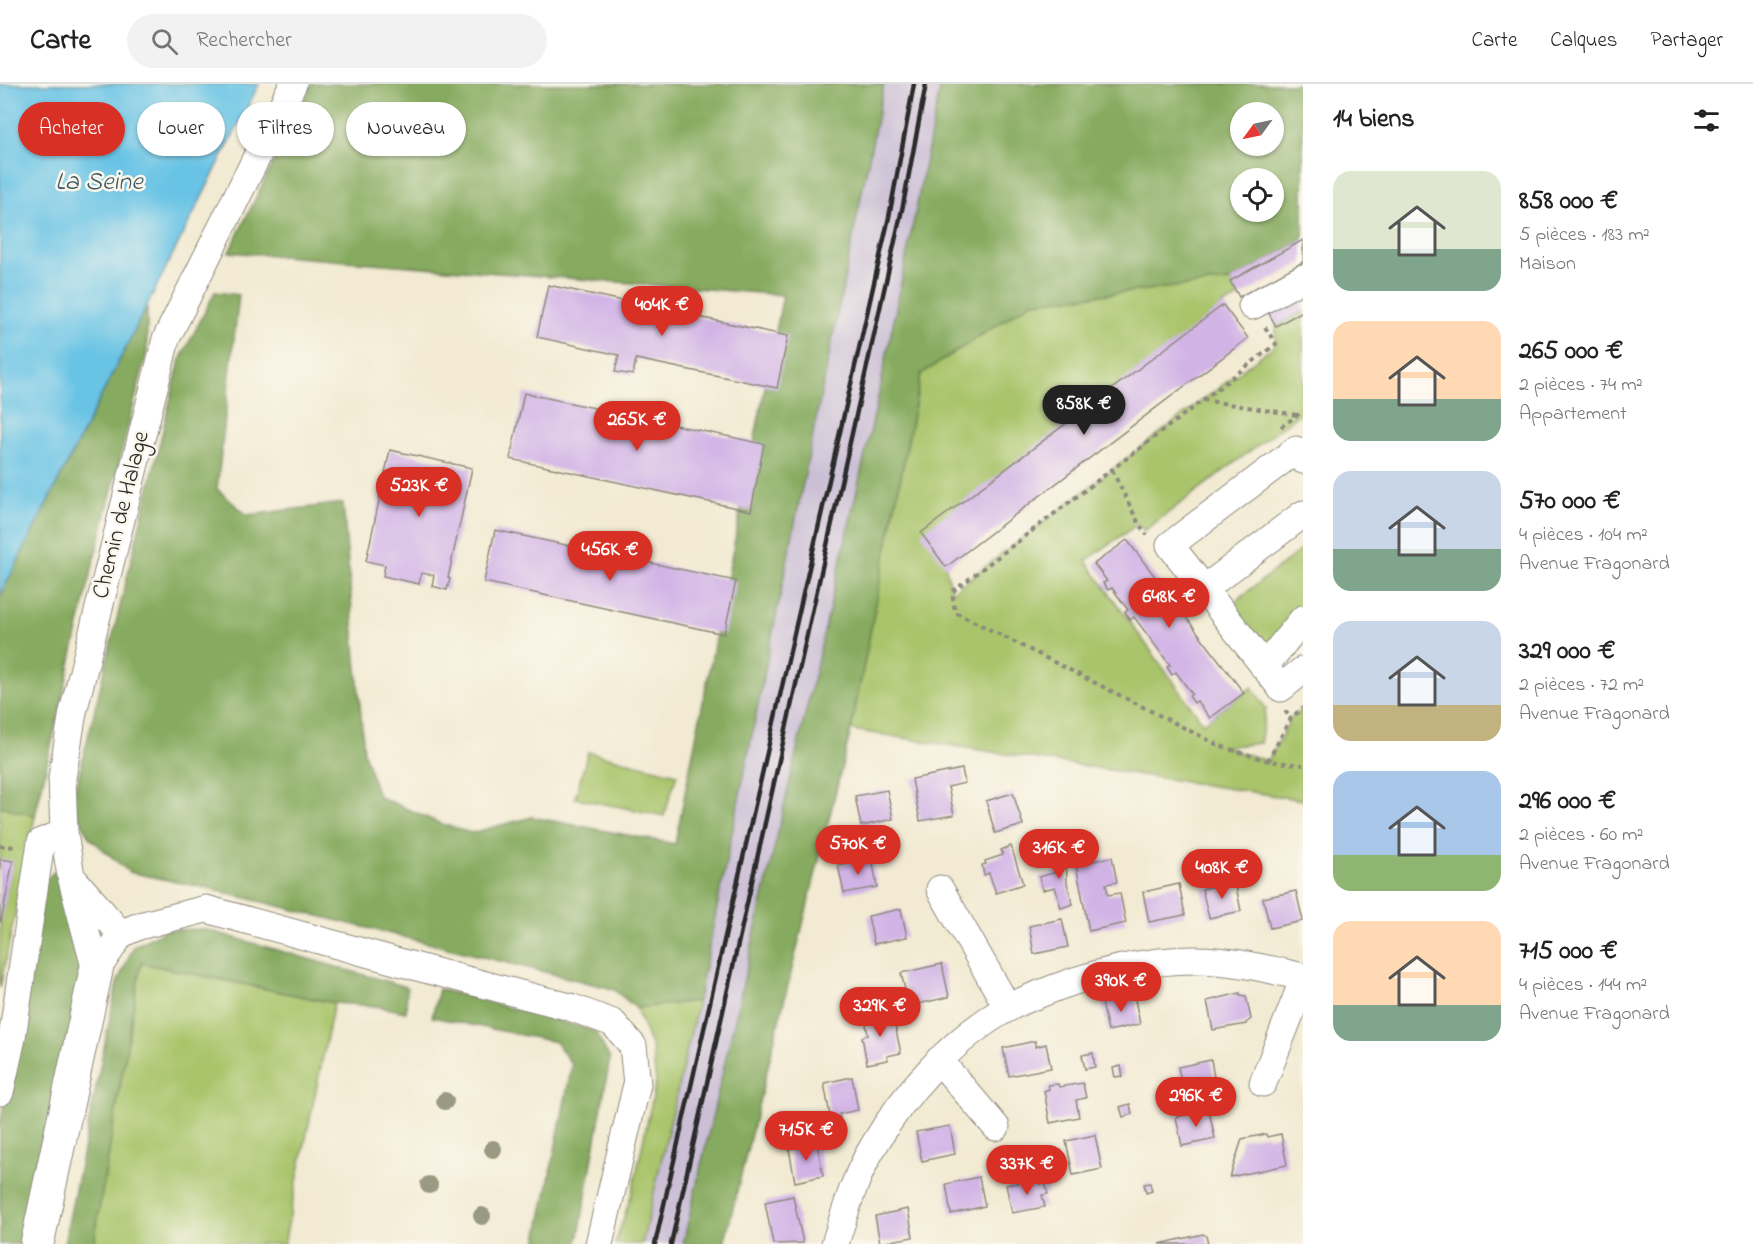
<!DOCTYPE html>
<html lang="fr">
<meta charset="utf-8">
<style>
:root{--surface:#fff;--page:#f2f2f2;--text:#222;--muted:#767676;--line:#e0e0e0;--accent:#d93025}
body{margin:0;font-family:"Indie Flower",sans-serif;background:var(--page);color:var(--text);height:100vh;display:flex;flex-direction:column;font-size:22px;white-space:nowrap}
*{box-sizing:border-box;margin:0}
p{font-size:20px;color:var(--muted)}
.icon{flex:none;width:33px;height:33px;fill:none;stroke:currentColor;stroke-width:2;stroke-linecap:round;stroke-linejoin:round}
.map{position:relative;flex:1;overflow:hidden}
.panel{display:flex;flex-direction:column;background:var(--surface);width:450px}
.panel>*{flex:none}
.banner{position:absolute;left:18px;top:18px;width:570px;height:54px;display:flex;gap:12px}
.needle{width:39px;rotate:237deg}
.tools{position:absolute;left:1230px;top:18px;display:grid;gap:12px}
.tools a{display:grid;place-items:center;width:54px;height:54px;border-radius:50%;background:var(--surface);box-shadow:0 2px 4px #0004;font-size:30px}
.price{position:absolute;translate:-50% -51px;padding:0 14px;border-radius:21px;background:var(--accent);color:#fff;font-size:20px;line-height:39px;filter:drop-shadow(0 2px 3px #0008)}
.price::after{content:'';position:absolute;left:50%;top:36px;width:18px;height:14px;margin-left:-9px;background:inherit;clip-path:polygon(0 0,100% 0,50% 100%)}
.price.selected{background:#222;color:#fff}
ul{padding:0;list-style:none}
li{display:flex;align-items:center;gap:18px;height:150px;padding:0 30px}
li span{display:grid;place-items:center;flex:none;width:168px;height:120px;border-radius:18px;color:#555}
li>.icon{margin-inline-start:auto}
span .icon{width:72px;height:72px;fill:#fffc;stroke-width:1}
li b{font-size:26px}
h2{display:flex;justify-content:space-between;align-items:center;height:72px;padding:0 30px;font-size:26px}
.chip{padding:0 21px;border-radius:27px;background:var(--surface);box-shadow:0 2px 4px #0004;font-size:21px;line-height:54px}
.chip.selected{background:var(--accent);color:#fff}
header{display:flex;align-items:center;gap:36px;box-sizing:border-box;height:84px;padding:0 30px;background:var(--surface);border-bottom:2px solid var(--line)}
header strong{font-size:28px}
nav{display:flex;gap:33px;margin-inline-start:auto;font-size:21px}
.search{width:420px;height:54px;background:var(--page);display:flex;align-items:center;gap:15px;box-sizing:border-box;padding:0 21px;border-radius:33px;color:var(--muted);font-size:22px}
main{display:flex;flex:1;min-height:0}
.map>svg:first-child{display:block}
.industrial{fill:#cbbfd5}
.green{fill:#a9c46a;stroke:#6a784a;stroke-width:1.5}
.forest{fill:#86aa5e;stroke:#586a44;stroke-width:1.5;fill-rule:evenodd}
.water{fill:#67c3e5;stroke:#497788;stroke-width:1.5}
.building{fill:#d1b3e6}
.lines{fill:none;stroke-linecap:round;stroke-linejoin:round}
.minor-casing{stroke:#8e8a7e;stroke-width:29}
.major-casing{stroke:#8e8a7e;stroke-width:35}
.path{stroke:#8e8a7e;stroke-width:4;stroke-dasharray:4.5 4.5;stroke-linecap:butt}
.minor{stroke:#fff;stroke-width:27}
.major{stroke:#fff;stroke-width:33}
.rail{stroke:#2b2b2b;stroke-width:4.5}
.tree{fill:#999a81}
.labels{text-anchor:middle;dominant-baseline:central;stroke-width:5;stroke-linejoin:round;paint-order:stroke}
.street-label{font-size:24px;fill:#2b2b2b;stroke:#fbf7ec}
.water-label{font-size:26px;font-style:italic;fill:#3d5963;stroke:#fbf7ec}
</style>
<header>
<strong>Carte</strong>
<div class="search"><svg class="icon" aria-label="search" viewBox="0 0 24 24"><circle cx="10" cy="10" r="6"/><path d="M15 15l6 6"/></svg>Rechercher</div>
<nav><a>Carte</a><a>Calques</a><a>Partager</a></nav>
</header>
<main>
<div class="map">
<svg width="1303" height="1160" viewBox="0 0 1303 1160">
<rect width="100%" height="100%" fill="#fbf7ec"/>
<filter id="ink" filterUnits="userSpaceOnUse"><feTurbulence type="fractalNoise" baseFrequency=".0167" numOctaves="2"/><feDisplacementMap in="SourceGraphic" scale="12" xChannelSelector="R" yChannelSelector="G"/><feConvolveMatrix kernelMatrix="1 2 1 2 8 2 1 2 1" color-interpolation-filters="sRGB"/></filter>
<filter id="wash" filterUnits="userSpaceOnUse"><feTurbulence type="fractalNoise" baseFrequency=".008" numOctaves="4" result="noise"/><feDisplacementMap in="SourceGraphic" scale="24" xChannelSelector="R" yChannelSelector="G"/><feGaussianBlur stdDeviation="1.35" result="paint"/><feColorMatrix in="noise" values="0 0 0 0 0 0 0 0 0 0 0 0 0 0 0 0 0 1.4 0 .05"/><feComposite in="paint" operator="in"/></filter>
<g filter="url(#wash)">
<rect width="100%" height="100%" fill="#f2ead2"/>
<polygon class="industrial" points="884,0 941,0 877,319 683,1160 642,1160 698,917"/>
<g class="green">
<polygon points="1230,197 1239,213 1223,221 945,480 952,508 1276,260 1276,242 1303,227 1303,327 1144,447 1138,440 1086,477 1203,639 1252,603 1266,625 1260,659 1222,663 1268,677 1291,634 1303,624 1303,716 851,646 921,290 1032,218"/>
<polygon points="1303,464 1303,535 1264,583 1222,528"/>
<polygon points="588,668 677,690 664,732 575,714"/>
<polygon points="0,722 35,732 0,904"/>
<polygon points="141,879 334,919 284,1160 96,1160 95,1150"/>
<polygon points="698,917 642,1160 615,1160 632,1109 656,998 652,964 636,924"/>
</g>
<g class="forest">
<polygon points="312,0 884,0 698,917 636,924 613,905 206,804 129,788 89,753 72,719 180,276 215,208 239,211 217,405 247,431 343,419 364,668 378,712 439,739 471,749 532,733 675,760 783,211 229,168"/>
<path d="M941,0H1303V156L1230,197L1032,218L921,290L851,646L724,1160H683L877,319ZM1240,28H1274V62H1240ZM1240,94H1274V128H1240Z"/>
<polygon points="147,222 147,268 92,485 35,732 0,722 0,512"/>
<polygon points="56,786 84,878 19,1160 0,1160 0,1040 38,844 43,798"/>
<polygon points="204,845 407,903 406,928 375,922 334,919 141,879 95,1150 96,1160 64,1160 117,899 134,862 166,846"/>
<polygon points="439,905 595,947 610,975 579,1152 576,1160 536,1160 572,981 556,958 432,933"/>
</g>
<polygon class="water" points="0,0 259,0 0,512"/>
<g id="blocks">
<g class="building">
<polygon points="1303,156 1303,178 1239,213 1230,197"/>
<polygon points="548,201 788,252 777,304 636,275 633,291 615,288 619,271 537,253"/>
<polygon points="1303,206 1303,227 1276,242 1267,226"/>
<polygon points="1223,221 1248,254 946,483 921,449"/>
<polygon points="524,309 764,360 751,427 510,375"/>
<polygon points="390,366 472,384 448,494 450,495 447,506 432,502 434,491 421,489 419,500 383,492 385,481 366,477"/>
<polygon points="495,446 736,497 724,550 484,498"/>
<polygon points="1127,456 1244,609 1210,634 1197,617 1194,619 1189,612 1192,610 1176,588 1172,591 1167,583 1170,581 1134,533 1130,536 1125,528 1128,526 1112,504 1108,506 1103,499 1107,497 1094,480"/>
<polygon points="962,685 965,699 948,703 954,731 920,737 912,695"/>
<polygon points="887,706 893,735 861,742 855,712"/>
<polygon points="1013,709 1023,741 995,749 986,717"/>
<polygon points="1011,762 1023,800 996,809 989,789 984,791 982,781 986,780 985,777 1003,771 1001,766"/>
<polygon points="1066,765 1067,799 1073,820 1061,824 1055,803 1043,806 1039,793 1057,788 1056,766"/>
<polygon points="1112,773 1117,798 1106,800 1108,811 1120,809 1126,839 1089,847 1076,781"/>
<polygon points="872,774 877,803 844,809 838,781"/>
<polygon points="0,775 13,777 1,838 0,837"/>
<polygon points="1235,797 1241,827 1209,834 1202,805"/>
<polygon points="1179,800 1185,831 1149,838 1143,808"/>
<polygon points="1296,807 1303,837 1270,844 1263,814"/>
<polygon points="901,825 907,853 874,860 868,832"/>
<polygon points="1062,835 1068,863 1034,870 1029,842"/>
<polygon points="942,880 949,913 909,922 901,889"/>
<polygon points="1240,909 1240,911 1246,912 1251,935 1246,939 1246,940 1213,946 1207,917"/>
<polygon points="1134,911 1140,940 1108,947 1102,918"/>
<polygon points="882,926 885,939 894,937 901,969 887,972 888,976 867,980 862,953 868,951 864,929"/>
<polygon points="1035,957 1035,963 1046,960 1051,984 1009,992 1003,964"/>
<polygon points="1093,969 1095,983 1085,985 1082,971"/>
<polygon points="1211,976 1216,1005 1184,1011 1178,983"/>
<polygon points="1121,982 1123,992 1115,993 1113,984"/>
<polygon points="852,993 858,1026 839,1030 840,1035 831,1037 824,999"/>
<polygon points="1083,999 1086,1014 1076,1016 1079,1033 1050,1039 1044,1007 1049,1005 1048,1001 1058,1000 1059,1003"/>
<polygon points="1130,1020 1132,1030 1123,1033 1120,1023"/>
<polygon points="1209,1026 1215,1055 1182,1062 1176,1033"/>
<polygon points="950,1042 955,1070 922,1077 916,1048"/>
<polygon points="1266,1050 1267,1053 1281,1050 1287,1081 1230,1093 1242,1055"/>
<polygon points="1095,1051 1102,1085 1073,1091 1066,1057"/>
<polygon points="817,1059 823,1092 795,1098 789,1065"/>
<polygon points="979,1093 985,1122 951,1130 946,1100"/>
<polygon points="1039,1095 1040,1100 1045,1099 1048,1110 1042,1111 1045,1123 1012,1129 1006,1101"/>
<polygon points="1150,1099 1152,1107 1146,1109 1144,1100"/>
<polygon points="793,1112 803,1159 773,1160 765,1118"/>
<polygon points="908,1125 913,1153 880,1159 875,1132"/>
<polygon points="1203,1150 1206,1152 1208,1160 1159,1160"/>
</g>
</g>
</g>
<g filter="url(#ink)">
<use href="#blocks" fill-opacity="0" stroke="#8e8a7e" stroke-width="1.5"/>
<g class="lines">
<g class="minor-casing">
<g id="minor">
<polyline points="1252,222 1303,194"/>
<polyline points="1303,376 1296,366 1170,461 1281,604 1303,586"/>
<polyline points="1204,505 1303,430"/>
<polyline points="1264,583 1303,535"/>
<polyline points="76,798 121,850"/>
<polyline points="940,805 1008,924"/>
<polyline points="96,887 71,792 64,749 62,694 73,628 166,255 293,0"/>
<polyline points="96,887 121,850 139,842 206,825 421,884 570,923 613,939 633,962 637,1000 599,1160"/>
<polyline points="939,976 996,1043"/>
<polyline points="1263,999 1303,897"/>
<polyline points="0,1008 12,954 41,758 64,749"/>
<path d="M835,1160C845,1128 855,1092 873,1063C903,1010 954,953 1008,924C1017,919 1027,915 1037,911C1088,890 1140,876 1195,876C1232,876 1268,885 1303,893"/>
</g>
</g>
<g class="major-casing">
<polyline id="major" points="37,1160 96,887"/>
</g>
<g class="path">
<polyline points="1265,243 1276,260 952,508 955,528 1220,662 1268,677 1303,681"/>
<polyline points="1203,316 1297,331"/>
<polyline points="1281,343 1303,327"/>
<polyline points="1112,386 1139,440 1147,451"/>
<polyline points="1285,627 1291,634"/>
<polyline points="1268,677 1291,634 1303,624"/>
<polyline points="0,762 17,763"/>
</g>
<use href="#minor" class="minor"/>
<use href="#major" class="major"/>
<g class="rail">
<polyline points="655,1160 889,133 914,0"/>
<polyline points="671,1160 903,121 926,0"/>
</g>
</g>
<g class="tree">
<circle cx="445" cy="1017" r="9"/>
<circle cx="493" cy="1065" r="9"/>
<circle cx="429" cy="1101" r="9"/>
<circle cx="482" cy="1132" r="9"/>
</g>
</g>
<g class="labels">
<g class="street-label">
<text transform="translate(122 431) rotate(-76)">Chemin de Halage</text>
</g>
<g class="water-label">
<text x="99" y="99">La Seine</text>
</g>
</g>
</svg>
<div class="tools">
<a><svg class="needle" viewBox="-14 -14 28 28"><path d="M0-13l5 13h-10z" fill="#e53935"/><path d="M0 13l5-13h-10z" fill="#767676"/></svg></a>
<a><svg class="icon" aria-label="locate" viewBox="0 0 24 24"><circle cx="12" cy="12" r="6"/><path d="M12 2v4M12 18v4M2 12h4M18 12h4"/></svg></a>
</div>
<b class="price" style="left:662px;top:253px">404K €</b>
<b class="price selected" style="left:1084px;top:352px">858K €</b>
<b class="price" style="left:637px;top:368px">265K €</b>
<b class="price" style="left:419px;top:434px">523K €</b>
<b class="price" style="left:610px;top:498px">456K €</b>
<b class="price" style="left:1169px;top:545px">648K €</b>
<b class="price" style="left:858px;top:792px">570K €</b>
<b class="price" style="left:1059px;top:796px">316K €</b>
<b class="price" style="left:1222px;top:816px">408K €</b>
<b class="price" style="left:1121px;top:929px">390K €</b>
<b class="price" style="left:880px;top:954px">329K €</b>
<b class="price" style="left:1196px;top:1044px">296K €</b>
<b class="price" style="left:806px;top:1078px">715K €</b>
<b class="price" style="left:1027px;top:1112px">337K €</b>
<div class="banner">
<a class="chip selected">Acheter</a>
<a class="chip">Louer</a>
<a class="chip">Filtres</a>
<a class="chip">Nouveau</a>
</div>
</div>
<section class="panel">
<h2>14 biens<svg class="icon" aria-label="filters" viewBox="0 0 24 24"><path d="M4 7h16M4 17h16"/><circle cx="9" cy="7" r="2"/><circle cx="15" cy="17" r="2"/></svg></h2>
<ul>
<li><span style="background:linear-gradient(#dfe7d0 65%,#7fa58c 0)"><svg class="icon" aria-label="home" viewBox="0 0 24 24"><path d="M3 11l9-7 9 7M6 9v11h12V9"/></svg></span><div><b>858 000 €</b><p>5 pièces · 183 m²</p><p>Maison</p></div></li>
<li><span style="background:linear-gradient(#ffd9b3 65%,#7fa58c 0)"><svg class="icon" aria-label="home" viewBox="0 0 24 24"><path d="M3 11l9-7 9 7M6 9v11h12V9"/></svg></span><div><b>265 000 €</b><p>2 pièces · 74 m²</p><p>Appartement</p></div></li>
<li><span style="background:linear-gradient(#c9d6e8 65%,#7fa58c 0)"><svg class="icon" aria-label="home" viewBox="0 0 24 24"><path d="M3 11l9-7 9 7M6 9v11h12V9"/></svg></span><div><b>570 000 €</b><p>4 pièces · 104 m²</p><p>Avenue Fragonard</p></div></li>
<li><span style="background:linear-gradient(#c9d6e8 70%,#c2b280 0)"><svg class="icon" aria-label="home" viewBox="0 0 24 24"><path d="M3 11l9-7 9 7M6 9v11h12V9"/></svg></span><div><b>329 000 €</b><p>2 pièces · 72 m²</p><p>Avenue Fragonard</p></div></li>
<li><span style="background:linear-gradient(#a9c7e8 70%,#8fb573 0)"><svg class="icon" aria-label="home" viewBox="0 0 24 24"><path d="M3 11l9-7 9 7M6 9v11h12V9"/></svg></span><div><b>296 000 €</b><p>2 pièces · 60 m²</p><p>Avenue Fragonard</p></div></li>
<li><span style="background:linear-gradient(#ffd9b3 70%,#7fa58c 0)"><svg class="icon" aria-label="home" viewBox="0 0 24 24"><path d="M3 11l9-7 9 7M6 9v11h12V9"/></svg></span><div><b>715 000 €</b><p>4 pièces · 144 m²</p><p>Avenue Fragonard</p></div></li>
</ul>
</section>
</main>
